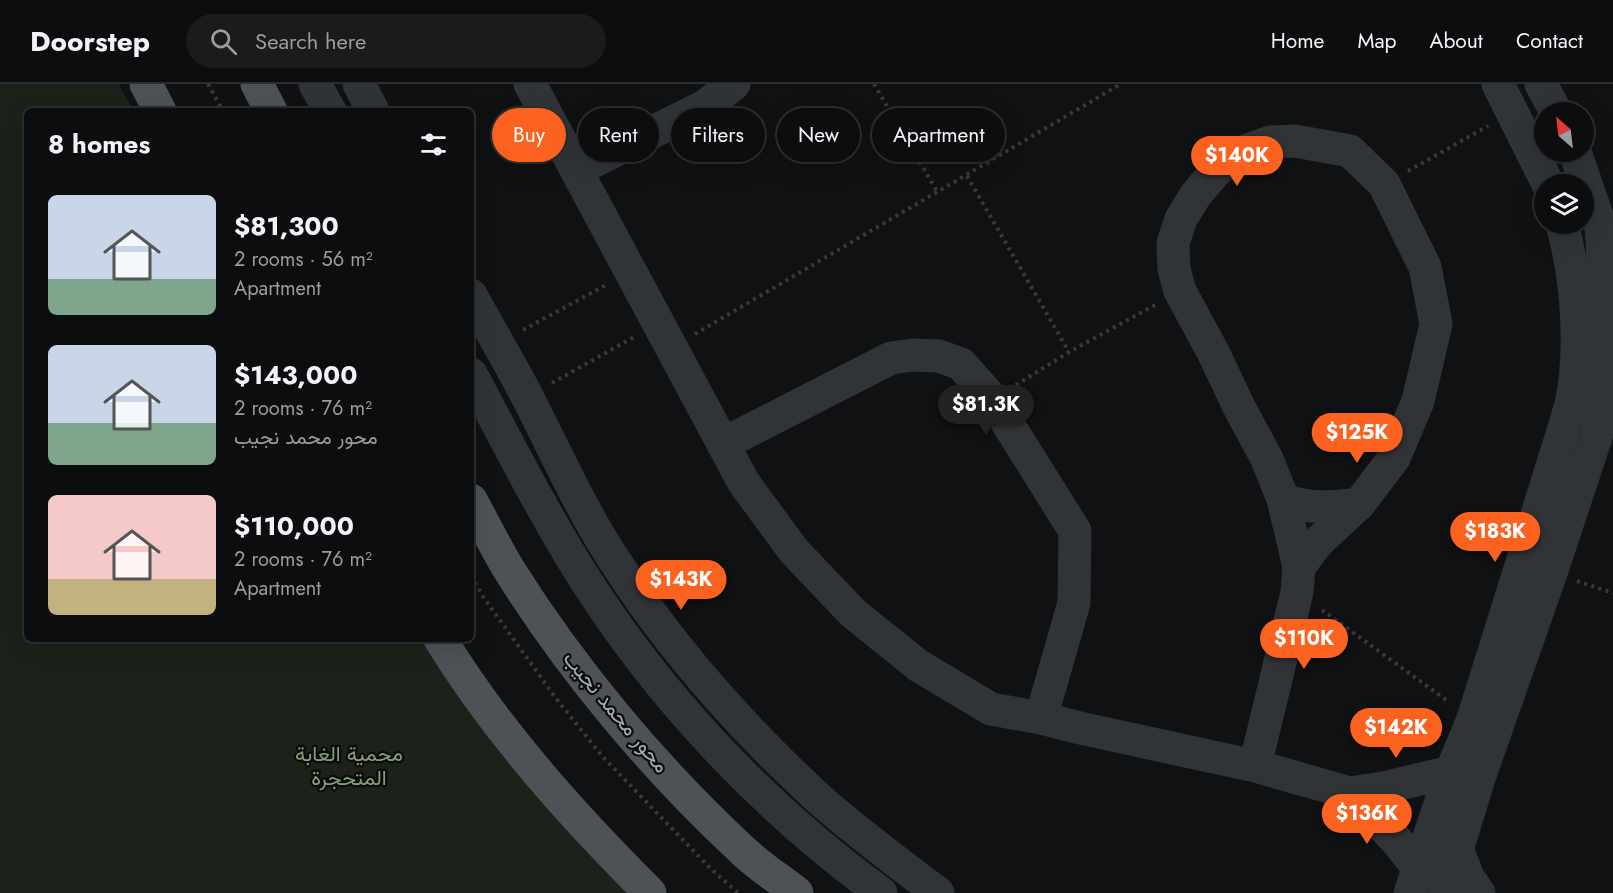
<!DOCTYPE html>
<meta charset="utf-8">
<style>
:root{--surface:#0c0d0e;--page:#1a1b1c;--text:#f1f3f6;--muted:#9a9c9e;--line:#2c2d2e;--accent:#fb621f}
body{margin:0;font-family:Jost,Vazirmatn,sans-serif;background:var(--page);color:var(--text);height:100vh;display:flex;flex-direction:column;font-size:22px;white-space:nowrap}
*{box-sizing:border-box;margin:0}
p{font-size:20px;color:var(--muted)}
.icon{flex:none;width:33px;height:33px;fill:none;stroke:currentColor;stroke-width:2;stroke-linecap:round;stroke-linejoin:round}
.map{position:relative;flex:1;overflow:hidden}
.sheet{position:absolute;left:24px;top:24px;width:450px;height:534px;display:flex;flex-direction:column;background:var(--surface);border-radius:9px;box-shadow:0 6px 24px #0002,0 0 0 2px var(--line)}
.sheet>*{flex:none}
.top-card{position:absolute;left:492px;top:24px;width:570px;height:54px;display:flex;gap:12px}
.needle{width:39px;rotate:332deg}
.controls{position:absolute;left:1534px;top:18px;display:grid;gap:12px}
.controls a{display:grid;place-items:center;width:60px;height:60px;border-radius:50%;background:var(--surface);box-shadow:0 6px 24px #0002,0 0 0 2px var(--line);font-size:30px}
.price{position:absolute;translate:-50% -51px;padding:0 14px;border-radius:21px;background:var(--accent);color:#fff;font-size:20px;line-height:39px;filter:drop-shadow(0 2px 3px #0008)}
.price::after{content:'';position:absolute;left:50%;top:36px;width:18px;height:14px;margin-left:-9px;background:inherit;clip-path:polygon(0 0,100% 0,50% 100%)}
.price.selected{background:#222;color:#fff}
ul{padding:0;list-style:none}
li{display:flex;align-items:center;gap:18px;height:150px;padding:0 24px}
li span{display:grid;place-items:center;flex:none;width:168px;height:120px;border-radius:9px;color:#555}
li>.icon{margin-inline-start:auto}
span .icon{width:72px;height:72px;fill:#fffc;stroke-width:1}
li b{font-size:26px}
h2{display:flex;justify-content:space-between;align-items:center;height:72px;padding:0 24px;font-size:26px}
.tag{padding:0 21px;border-radius:27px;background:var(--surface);box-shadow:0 6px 24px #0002,0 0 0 2px var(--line);font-size:21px;line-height:54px}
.tag.selected{background:var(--accent);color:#fff}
header{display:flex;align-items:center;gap:36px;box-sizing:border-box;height:84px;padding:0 30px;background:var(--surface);border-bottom:2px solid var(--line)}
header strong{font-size:28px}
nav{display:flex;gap:33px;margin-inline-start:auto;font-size:21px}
.search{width:420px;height:54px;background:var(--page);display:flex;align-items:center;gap:15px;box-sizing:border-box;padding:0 21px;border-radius:33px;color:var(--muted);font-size:22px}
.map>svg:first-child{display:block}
.green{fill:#1c221a}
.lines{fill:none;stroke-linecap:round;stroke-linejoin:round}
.path{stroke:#373b3e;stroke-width:4;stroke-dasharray:3 4.5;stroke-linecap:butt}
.minor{stroke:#313437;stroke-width:33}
.major{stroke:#4d5256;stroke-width:33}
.labels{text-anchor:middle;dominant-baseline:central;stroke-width:4.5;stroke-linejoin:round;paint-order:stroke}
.street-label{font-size:21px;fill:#a1adb3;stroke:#0b0c0d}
.park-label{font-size:21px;fill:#83a076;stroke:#0b0c0d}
</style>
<header>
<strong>Doorstep</strong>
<div class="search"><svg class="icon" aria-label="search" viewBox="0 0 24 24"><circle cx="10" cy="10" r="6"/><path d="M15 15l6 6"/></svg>Search here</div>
<nav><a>Home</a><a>Map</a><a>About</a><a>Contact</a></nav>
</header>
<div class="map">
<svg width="1613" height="809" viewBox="0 0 1613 809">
<rect width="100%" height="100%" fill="#101112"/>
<polygon class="green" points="0,0 119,0 133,27 27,27 27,555 423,555 525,694 629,809 0,809"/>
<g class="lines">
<g class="path">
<polyline points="208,0 223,27"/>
<polyline points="874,0 938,109"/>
<polyline points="1408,87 1488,42"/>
<polyline points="967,92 1069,268"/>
<polyline points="523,246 606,201"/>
<polyline points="695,250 1121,0"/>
<polyline points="552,299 634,253"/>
<polyline points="1016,301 1069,268 1155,221"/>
<polyline points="471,492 484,514 555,613 602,672 711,785 738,809"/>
<polyline points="1577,497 1613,509"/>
<polyline points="1322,526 1449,618"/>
</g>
<g class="minor">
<polyline points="315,0 330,27"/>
<polyline points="359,0 373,27"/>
<polyline points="530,0 744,399 794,467 853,529 919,582 991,625 1041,634 1080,644 1255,682 1350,709 1383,704 1451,688 1479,694"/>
<polyline points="1498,0 1548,100"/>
<polyline points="1541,0 1556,28"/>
<polygon points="1295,57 1350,67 1384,100 1425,183 1436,240 1418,317 1394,374 1359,420 1317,459 1299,483 1283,415 1267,375 1239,323 1214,270 1180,207 1174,185 1173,159 1181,135 1195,112 1215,88 1239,69 1270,58"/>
<polyline points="576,86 705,22 734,0"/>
<path d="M471,211C490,246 510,279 528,314C555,367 579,421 611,471C668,561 739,641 817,713C855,747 897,778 938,809"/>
<path d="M471,290C507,357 541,425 581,489C659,613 763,723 881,809"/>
<polyline points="723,360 891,274 913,271 939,272 961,280 993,316 1075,447 1074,519 1041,634"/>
<path d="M1283,415C1308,426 1333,423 1359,420"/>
<polyline points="1255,682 1297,508 1299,483"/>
<polyline points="1350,709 1397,757 1418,784"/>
<polyline points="1458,767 1468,793 1479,809"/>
<path d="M1410,809L1451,688L1473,635L1564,344C1568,331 1572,318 1574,304C1581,251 1576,191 1562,140"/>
<polyline points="1444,809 1479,694 1551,489 1597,350 1605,305 1609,269 1601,143 1575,68"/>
</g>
<g class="major">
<polyline points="146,0 160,27"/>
<polyline points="257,0 271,27"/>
<path d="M471,416C483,438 495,462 508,484C571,585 653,683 740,764C757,781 778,794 797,809"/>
<path d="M440,555C498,649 572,731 650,809"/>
</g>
</g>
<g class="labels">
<g class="street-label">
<text transform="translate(616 628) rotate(50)">محور محمد نجيب</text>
</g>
<g class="park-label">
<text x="349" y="670">محمية الغابة<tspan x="349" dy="24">المتحجرة</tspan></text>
</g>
</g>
</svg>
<div class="controls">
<a><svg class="needle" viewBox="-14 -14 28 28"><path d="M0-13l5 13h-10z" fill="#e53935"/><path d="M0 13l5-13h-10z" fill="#9a9c9e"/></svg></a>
<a><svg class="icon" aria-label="layers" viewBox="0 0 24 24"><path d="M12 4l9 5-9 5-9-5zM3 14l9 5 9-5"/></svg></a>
</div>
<b class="price" style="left:1237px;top:103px">$140K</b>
<b class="price selected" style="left:986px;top:352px">$81.3K</b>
<b class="price" style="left:1357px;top:380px">$125K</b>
<b class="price" style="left:1495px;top:479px">$183K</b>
<b class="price" style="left:681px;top:527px">$143K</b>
<b class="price" style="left:1304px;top:586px">$110K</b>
<b class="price" style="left:1396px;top:675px">$142K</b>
<b class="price" style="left:1367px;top:761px">$136K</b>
<div class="top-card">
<a class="tag selected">Buy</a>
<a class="tag">Rent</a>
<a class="tag">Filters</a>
<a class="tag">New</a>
<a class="tag">Apartment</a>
</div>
<section class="sheet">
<h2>8 homes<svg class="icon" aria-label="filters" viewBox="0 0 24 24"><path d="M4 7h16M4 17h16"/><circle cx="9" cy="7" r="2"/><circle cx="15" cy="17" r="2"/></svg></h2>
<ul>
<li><span style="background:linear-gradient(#c9d6e8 70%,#7fa58c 0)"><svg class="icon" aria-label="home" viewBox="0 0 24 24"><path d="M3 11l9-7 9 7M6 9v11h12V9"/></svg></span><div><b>$81,300</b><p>2 rooms · 56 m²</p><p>Apartment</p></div></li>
<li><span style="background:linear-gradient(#c9d6e8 65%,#7fa58c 0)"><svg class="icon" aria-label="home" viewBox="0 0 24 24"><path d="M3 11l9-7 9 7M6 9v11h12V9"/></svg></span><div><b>$143,000</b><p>2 rooms · 76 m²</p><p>محور محمد نجيب</p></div></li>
<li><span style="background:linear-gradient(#f6c9c9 70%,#c2b280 0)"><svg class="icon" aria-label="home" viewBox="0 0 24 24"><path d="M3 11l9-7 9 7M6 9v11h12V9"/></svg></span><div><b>$110,000</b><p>2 rooms · 76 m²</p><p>Apartment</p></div></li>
</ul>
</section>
</div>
